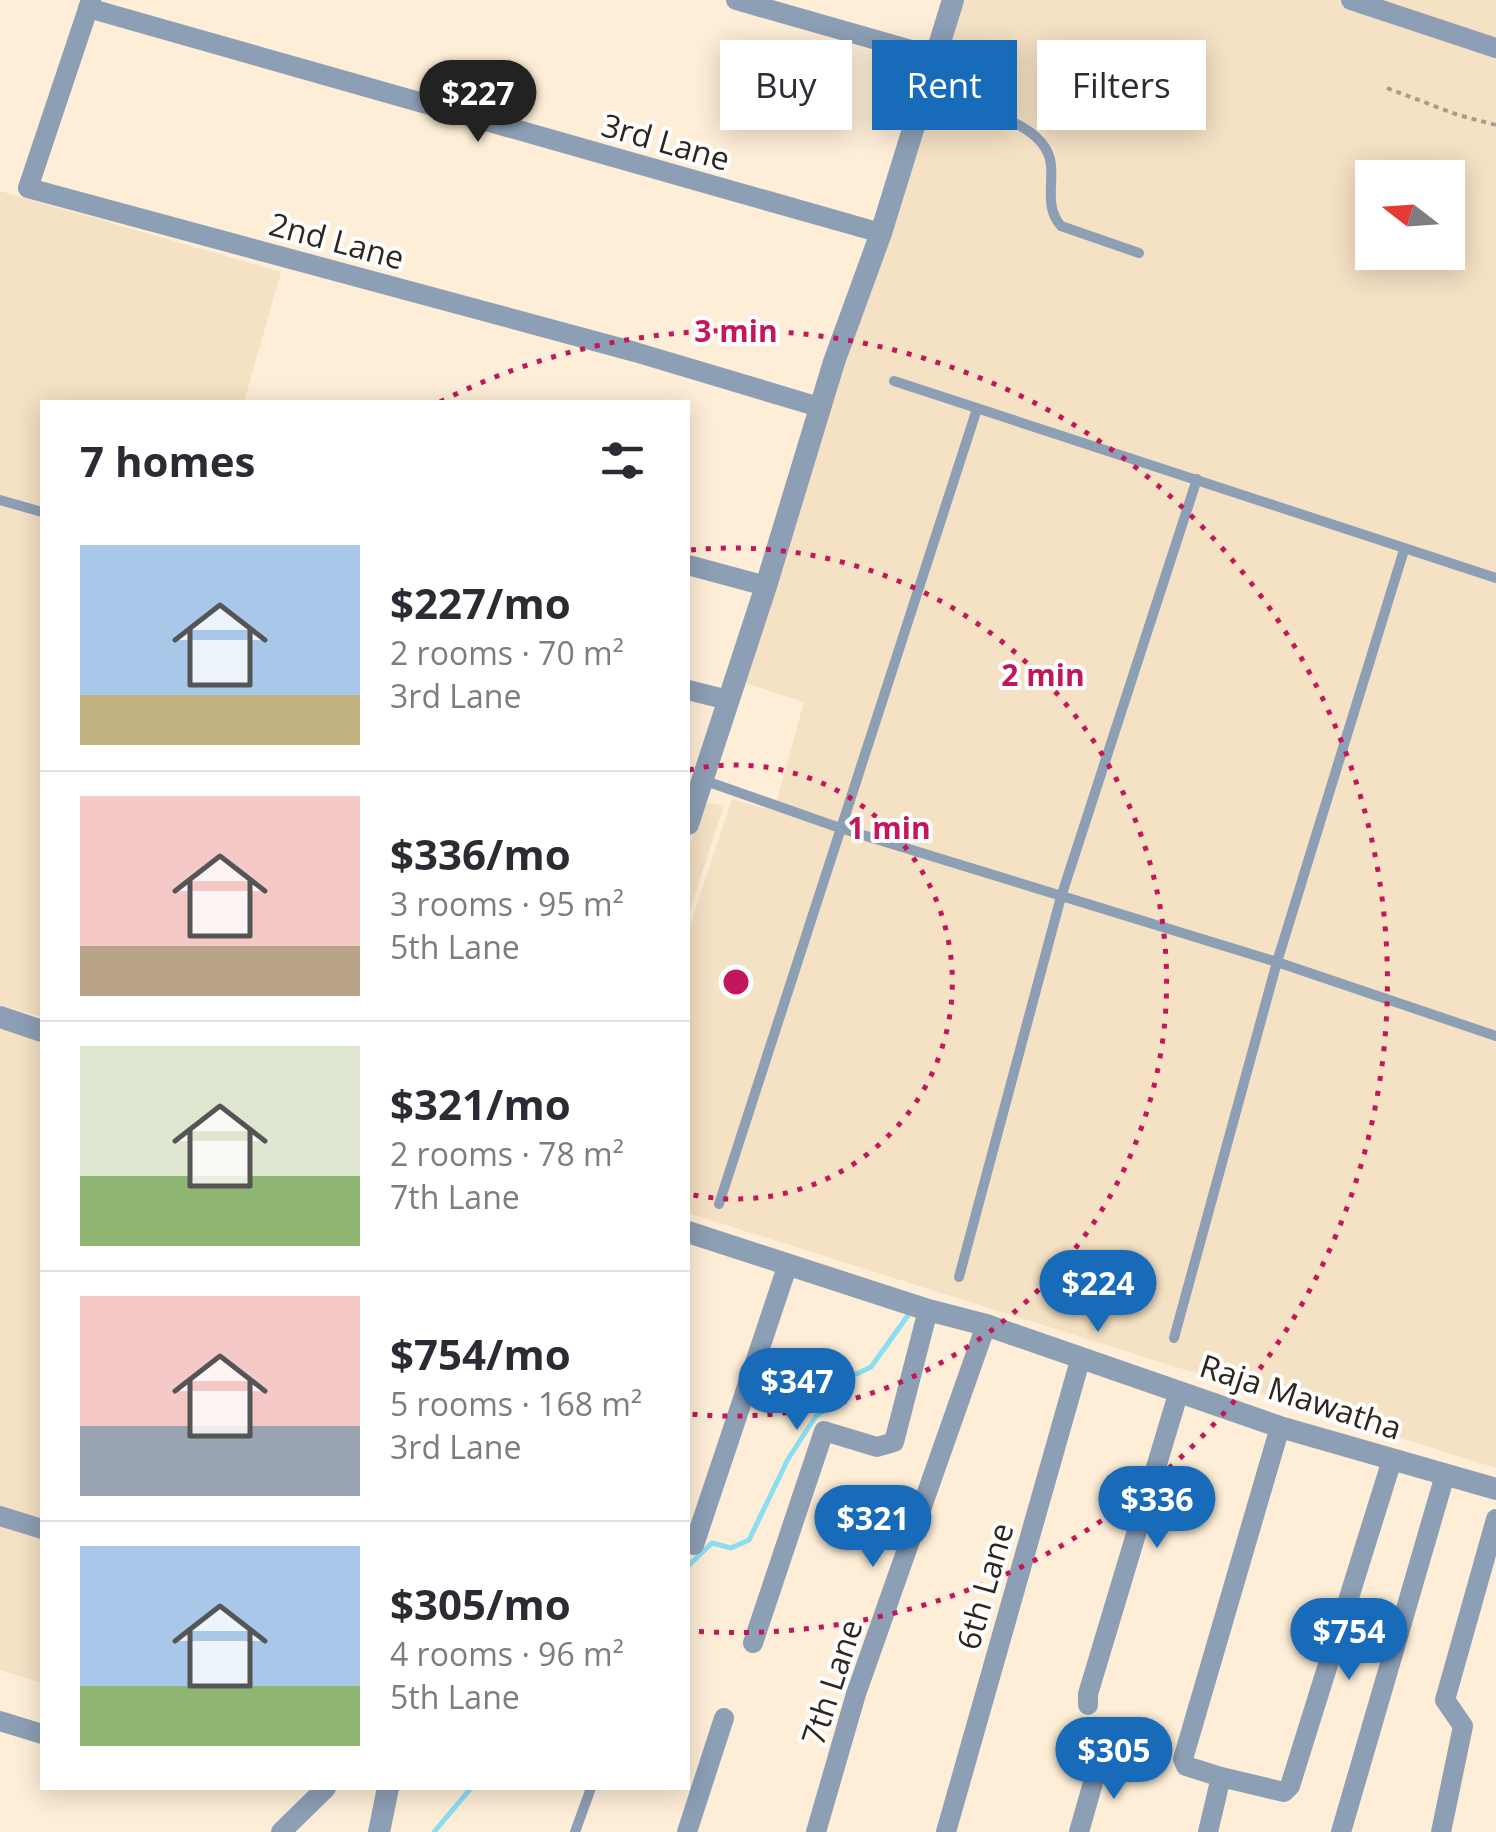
<!DOCTYPE html>
<meta charset="utf-8">
<style>
:root{--surface:#fff;--page:#f7f7f7;--text:#2b2b33;--muted:#7c7c81;--line:#e1e1e2;--accent:#176bb9}
body{margin:0;font-family:"Open Sans",sans-serif;background:var(--page);color:var(--text);height:100vh;display:flex;flex-direction:column;font-size:38px;white-space:nowrap}
*{box-sizing:border-box;margin:0}
p{font-size:32px;color:var(--muted)}
.icon{flex:none;width:55px;height:55px;fill:none;stroke:currentColor;stroke-width:2;stroke-linecap:round;stroke-linejoin:round}
.map{position:relative;flex:1;overflow:hidden}
.details{position:absolute;left:40px;top:400px;width:650px;height:1390px;display:flex;flex-direction:column;background:var(--surface);border-radius:0px;box-shadow:0 5px 25px #0003}
.details>*{flex:none}
.top-card{position:absolute;left:720px;top:40px;width:625px;height:90px;display:flex;gap:20px}
.needle{width:65px;rotate:287deg}
.buttons{position:absolute;left:1355px;top:160px;display:grid;gap:20px}
.buttons a{display:grid;place-items:center;width:110px;height:110px;border-radius:0px;background:var(--surface);box-shadow:0 5px 25px #0003;font-size:50px}
.price{position:absolute;translate:-50% -85px;padding:0 22px;border-radius:35px;background:var(--accent);color:#fff;font-size:32px;line-height:65px;filter:drop-shadow(0 2px 5px #0008)}
.price::after{content:'';position:absolute;left:50%;top:60px;width:30px;height:22px;margin-left:-15px;background:inherit;clip-path:polygon(0 0,100% 0,50% 100%)}
.price.selected{background:#222;color:#fff}
ul{padding:0;list-style:none}
li{display:flex;align-items:center;gap:30px;height:250px;padding:0 40px}
li+li{border-top:2px solid var(--line)}
li span{display:grid;place-items:center;flex:none;width:280px;height:200px;border-radius:0px;color:#555}
li>.icon{margin-inline-start:auto}
span .icon{width:120px;height:120px;fill:#fffc;stroke-width:1}
li b{font-size:42px}
h2{display:flex;justify-content:space-between;align-items:center;height:120px;padding:0 40px;font-size:42px}
.tag{padding:0 35px;border-radius:0px;background:var(--surface);box-shadow:0 5px 25px #0003;font-size:35px;line-height:90px}
.tag.selected{background:var(--accent);color:#fff}
.map>svg:first-child{display:block}
.built{fill:#f5e1c4;fill-rule:evenodd}
.lines{fill:none;stroke-linecap:round;stroke-linejoin:round}
.stream{stroke:#8bdef2;stroke-width:5}
.path{stroke:#a89c8b;stroke-width:4;stroke-dasharray:5 5;stroke-linecap:butt}
.service{stroke:#8d9fb5;stroke-width:10}
.minor{stroke:#8d9fb5;stroke-width:20}
.tertiary{stroke:#8d9fb5;stroke-width:22}
.ring{fill:none;stroke:#c2185b;stroke-width:5;stroke-dasharray:5 10}
.labels{text-anchor:middle;dominant-baseline:central;stroke-width:8;stroke-linejoin:round;paint-order:stroke}
.street-label{font-size:32px;fill:#2d271f;stroke:#fefefe}
.centre{fill:#c2185b;stroke:#fefefe;stroke-width:5}
.ring-label{font-size:30px;text-anchor:middle;font-weight:bold;fill:#c2185b;stroke:#fefefe;stroke-width:8;stroke-linejoin:round;paint-order:stroke}
</style>
<div class="map">
<svg width="1496" height="1832" viewBox="0 0 1496 1832">
<rect width="100%" height="100%" fill="#feeed7"/>
<g class="built">
<path d="M964,0H1496V1468L688,1213V932L732,799L774,811L804,702L740,681ZM1372,178H1448V252H1372Z"/>
<polygon points="0,191 281,272 244,402 42,402 42,1017 0,1005"/>
<polygon points="704,803 724,805 688,916 688,850"/>
<polygon points="0,1024 42,1037 42,1683 0,1670"/>
</g>
<g class="lines">
<g class="stream">
<polyline points="688,1566 712,1543 731,1548 749,1540 788,1459 816,1416 832,1405 848,1378 871,1367 909,1314"/>
<polyline points="434,1832 471,1788"/>
</g>
<polyline class="path" points="1387,88 1458,115 1496,125"/>
<g class="service">
<path d="M924,97C960,105 1047,118 1051,165C1053,188 1045,207 1061,226L1139,253"/>
<polyline points="894,381 1496,578"/>
<polyline points="0,500 42,512"/>
<polyline points="703,780 840,828 1277,962 1496,1036"/>
<polyline points="719,1204 977,409"/>
<polyline points="959,1277 1061,897 1197,479"/>
<polyline points="1174,1338 1277,962 1404,550"/>
<polyline points="575,1832 591,1788"/>
</g>
<g class="minor">
<polyline points="91,0 28,188 635,352 819,407"/>
<polyline points="736,0 936,57"/>
<polyline points="1351,0 1496,48"/>
<polyline points="88,8 881,233"/>
<polyline points="688,565 766,586"/>
<polyline points="688,690 728,700"/>
<polyline points="0,1516 42,1529"/>
<polyline points="694,1545 788,1264"/>
<polyline points="753,1643 824,1431 877,1447 894,1442 928,1310"/>
<polyline points="1088,1705 1088,1694 1179,1391"/>
<polyline points="0,1721 42,1734"/>
<polyline points="1221,1777 1284,1792 1290,1786 1392,1460"/>
<polyline points="281,1832 326,1788"/>
<polyline points="687,1832 724,1718"/>
<polyline points="816,1832 856,1694 986,1325"/>
<polyline points="946,1832 1081,1357"/>
<polyline points="1079,1832 1100,1758"/>
<polyline points="1208,1832 1221,1777 1186,1766 1183,1759 1280,1427"/>
<polyline points="1341,1832 1445,1475"/>
<polyline points="1441,1832 1463,1726 1445,1700 1496,1519"/>
</g>
<g class="tertiary">
<polyline points="688,824 766,586 834,362 881,233 953,0"/>
<polyline points="0,1017 42,1031"/>
<polyline points="688,1232 928,1310 986,1325 1280,1427 1496,1489"/>
<polyline points="379,1832 388,1788"/>
</g>
</g>
<g class="ring">
<path d="M689 770A217 217 0 1 1 689 1194"/>
<path d="M691 550A434 434 0 1 1 691 1414"/>
<path d="M440 402A651 651 0 1 1 691 1631"/>
</g>
<g class="labels">
<g class="street-label">
<text transform="translate(666 141) rotate(16)">3rd Lane</text>
<text transform="translate(337 240) rotate(15)">2nd Lane</text>
<text transform="translate(1301 1396) rotate(18)">Raja Mawatha</text>
<text transform="translate(984 1586) rotate(-74)">6th Lane</text>
<text transform="translate(831 1682) rotate(-72)">7th Lane</text>
</g>
</g>
<circle cx="736" cy="982" r="15" class="centre"/>
<g class="ring-label">
<text x="736" y="342">3 min</text>
<text x="1043" y="686">2 min</text>
<text x="889" y="839">1 min</text>
</g>
</svg>
<div class="buttons">
<a><svg class="needle" viewBox="-14 -14 28 28"><path d="M0-13l5 13h-10z" fill="#e53935"/><path d="M0 13l5-13h-10z" fill="#7c7c81"/></svg></a>
</div>
<b class="price selected" style="left:478px;top:145px">$227</b>
<b class="price" style="left:1098px;top:1335px">$224</b>
<b class="price" style="left:797px;top:1433px">$347</b>
<b class="price" style="left:1157px;top:1551px">$336</b>
<b class="price" style="left:873px;top:1570px">$321</b>
<b class="price" style="left:1349px;top:1683px">$754</b>
<b class="price" style="left:1114px;top:1802px">$305</b>
<div class="top-card">
<a class="tag">Buy</a>
<a class="tag selected">Rent</a>
<a class="tag">Filters</a>
</div>
<section class="details">
<h2>7 homes<svg class="icon" aria-label="filters" viewBox="0 0 24 24"><path d="M4 7h16M4 17h16"/><circle cx="9" cy="7" r="2"/><circle cx="15" cy="17" r="2"/></svg></h2>
<ul>
<li><span style="background:linear-gradient(#a9c7e8 75%,#c2b280 0)"><svg class="icon" aria-label="home" viewBox="0 0 24 24"><path d="M3 11l9-7 9 7M6 9v11h12V9"/></svg></span><div><b>$227/mo</b><p>2 rooms · 70 m²</p><p>3rd Lane</p></div></li>
<li><span style="background:linear-gradient(#f6c9c9 75%,#b9a48a 0)"><svg class="icon" aria-label="home" viewBox="0 0 24 24"><path d="M3 11l9-7 9 7M6 9v11h12V9"/></svg></span><div><b>$336/mo</b><p>3 rooms · 95 m²</p><p>5th Lane</p></div></li>
<li><span style="background:linear-gradient(#dfe7d0 65%,#8fb573 0)"><svg class="icon" aria-label="home" viewBox="0 0 24 24"><path d="M3 11l9-7 9 7M6 9v11h12V9"/></svg></span><div><b>$321/mo</b><p>2 rooms · 78 m²</p><p>7th Lane</p></div></li>
<li><span style="background:linear-gradient(#f6c9c9 65%,#9aa5b1 0)"><svg class="icon" aria-label="home" viewBox="0 0 24 24"><path d="M3 11l9-7 9 7M6 9v11h12V9"/></svg></span><div><b>$754/mo</b><p>5 rooms · 168 m²</p><p>3rd Lane</p></div></li>
<li><span style="background:linear-gradient(#a9c7e8 70%,#8fb573 0)"><svg class="icon" aria-label="home" viewBox="0 0 24 24"><path d="M3 11l9-7 9 7M6 9v11h12V9"/></svg></span><div><b>$305/mo</b><p>4 rooms · 96 m²</p><p>5th Lane</p></div></li>
</ul>
</section>
</div>
